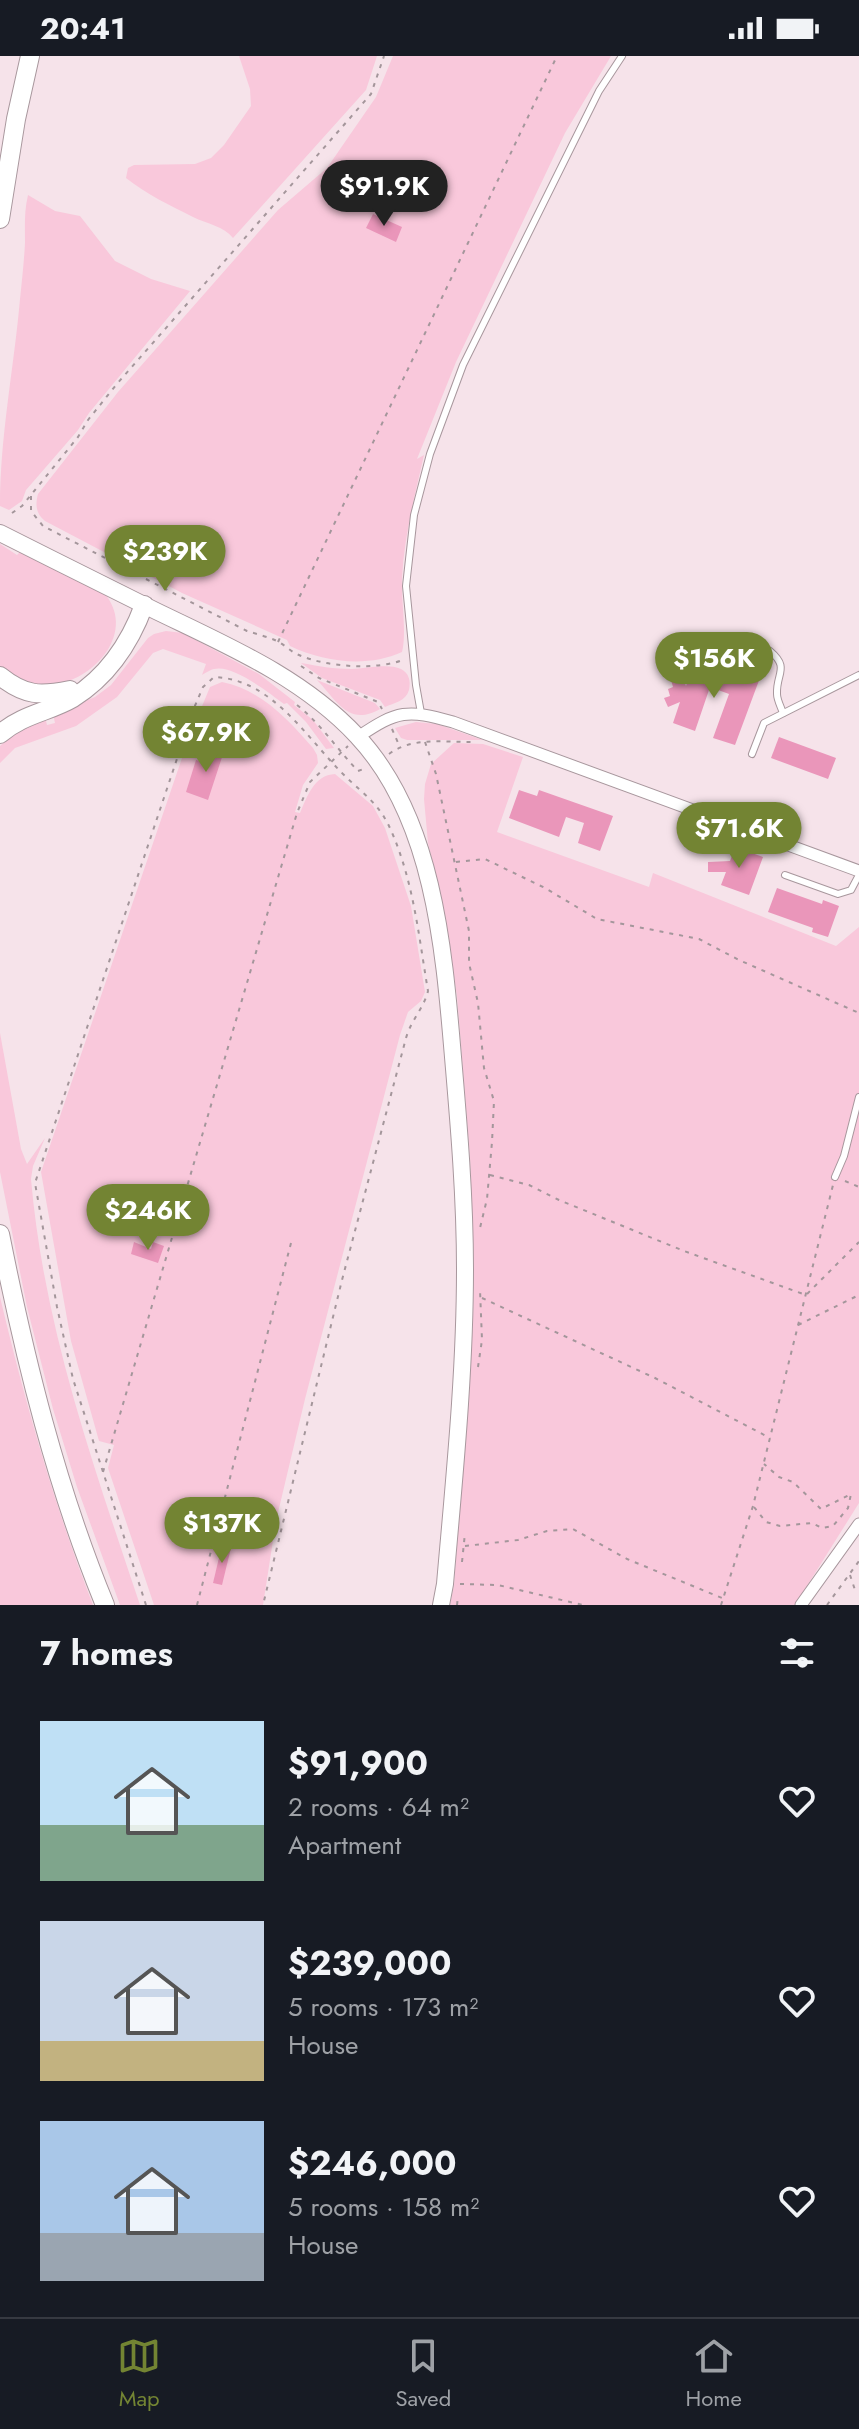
<!DOCTYPE html>
<meta charset="utf-8">
<style>
:root{--surface:#171b24;--page:#242831;--text:#f1f3f6;--muted:#9ea1a6;--line:#363941;--accent:#738433}
body{margin:0;font-family:Jost,sans-serif;background:var(--page);color:var(--text);height:100vh;display:flex;flex-direction:column;font-size:30px;white-space:nowrap}
*{box-sizing:border-box;margin:0}
p{font-size:26px;color:var(--muted)}
.icon{flex:none;width:44px;height:44px;fill:none;stroke:currentColor;stroke-width:2;stroke-linecap:round;stroke-linejoin:round}
.map{position:relative;height:1549px;overflow:hidden}
.drawer{display:flex;flex-direction:column;background:var(--surface);flex:1}
.drawer>*{flex:none}
.price{position:absolute;translate:-50% -68px;padding:0 18px;border-radius:28px;background:var(--accent);color:#fff;font-size:26px;line-height:52px;filter:drop-shadow(0 2px 4px #0008)}
.price::after{content:'';position:absolute;left:50%;top:48px;width:24px;height:18px;margin-left:-12px;background:inherit;clip-path:polygon(0 0,100% 0,50% 100%)}
.price.current{background:#222;color:#fff}
ul{padding:0;list-style:none}
li{display:flex;align-items:center;gap:24px;height:200px;padding:0 40px}
li span{display:grid;place-items:center;flex:none;width:224px;height:160px;border-radius:0px;color:#555}
li>.icon{margin-inline-start:auto}
span .icon{width:96px;height:96px;fill:#fffc;stroke-width:1}
li b{font-size:34px}
h2{display:flex;justify-content:space-between;align-items:center;height:96px;padding:0 40px;font-size:34px}
.status{display:flex;justify-content:space-between;align-items:center;height:56px;padding:0 40px;background:var(--surface);direction:ltr}
.status svg{height:22px;fill:currentColor}
.tab-bar{display:flex;justify-content:space-around;align-items:center;height:112px;border-top:2px solid var(--line);background:var(--surface);font-size:22px;color:var(--muted)}
.tab-bar a{display:grid;justify-items:center;gap:4px}
.tab-bar .current{color:var(--accent)}
.map>svg:first-child{display:block}
.green{fill:#f9c8db}
.building{fill:#ea96ba}
.lines{fill:none;stroke-linecap:round;stroke-linejoin:round}
.lane-casing{stroke:#a8979d;stroke-width:8}
.street-casing{stroke:#a8979d;stroke-width:13}
.secondary-casing{stroke:#a8979d;stroke-width:18}
.primary-casing{stroke:#a8979d;stroke-width:20}
.path{stroke:#a4969b;stroke-width:2;stroke-dasharray:4 6;stroke-linecap:butt}
.lane{stroke:#fff;stroke-width:6}
.street{stroke:#fff;stroke-width:11}
.secondary{stroke:#fff;stroke-width:16}
.primary{stroke:#fff;stroke-width:18}
</style>
<div class="status"><b>20:41</b><svg viewBox="0 0 49 12"><path d="M0 12V9h3v3zM5 12V6h3v6zM10 12V3h3v9zM15 12V0h3v12zM26 1h20v11H26zM47 4h2v5h-2z"/></svg></div>
<div class="map">
<svg width="859" height="1549" viewBox="0 0 859 1549">
<rect width="100%" height="100%" fill="#f6e3ea"/>
<g class="green">
<path d="M239,0H377L366,34L233,182C224,170 207,168 193,161C171,150 146,138 126,122L128,112L134,109L195,108L211,102L224,89L251,50L250,33Z"/>
<path d="M393,0H611L565,77L456,306L417,403L424,399C415,439 404,481 402,522C401,545 407,576 402,596C367,612 324,606 290,590L287,584L182,537L45,465C36,458 35,449 38,438L118,336L278,154L327,112L376,41Z"/>
<path d="M28,139L55,155L80,160L115,205L151,223L190,235L89,357L78,374L26,434L22,445L9,454L0,450C0,380 14,312 20,243C22,224 24,206 25,187C25,170 24,156 28,139Z"/>
<path d="M0,488L17,499L20,496L105,538C140,581 84,635 38,629C23,627 11,619 0,610Z"/>
<path d="M166,575L183,577L259,618L295,646L294,649L313,664L334,692L326,693L306,666L287,647L284,648C269,637 233,608 214,613C212,613 203,618 202,619L206,608L163,593L153,597L117,641L76,670L15,692L0,707V690C13,677 29,670 45,661L47,669L55,667L53,658L95,641L111,629L148,582L154,578Z"/>
<path d="M301,607C318,610 334,613 351,613C366,613 387,607 401,613C409,617 411,625 409,634C406,645 394,647 385,651L380,644L322,622Z"/>
<path d="M317,624L375,647L380,653C349,671 337,645 317,624Z"/>
<path d="M222,626C261,634 288,663 313,692L317,699L318,707L303,729L295,756L300,757C307,741 314,719 335,718L373,750L385,772L411,850L425,936L421,945L408,956L400,979L305,1343L276,1465L263,1549H154L108,1412L114,1389L99,1385L71,1285L41,1116L197,658L200,655L210,631Z"/>
<polygon points="416,666 437,668 483,684 407,684 401,682 395,672"/>
<polygon points="454,687 483,688 523,701 497,776 649,831 653,817 836,890 859,871 859,1447 795,1549 450,1549 454,1529 473,1266 474,1209 470,1102 457,940 443,850 428,787 424,743 425,728 431,708"/>
<path d="M0,977L21,1093L27,1108L45,1082L33,1110L31,1123C44,1272 93,1408 140,1549H120L77,1431L53,1353L27,1251L0,1116Z"/>
<path d="M0,1241C25,1346 54,1449 93,1549H0Z"/>
</g>
<g class="building">
<polygon points="373,158 402,171 396,186 366,172"/>
<polygon points="741,606 752,610 751,615 761,619 735,689 713,682 729,638 710,631 695,675 673,667 680,646 668,651 664,642 670,640 668,633 673,631 671,624 682,620 686,630 693,610 734,626"/>
<polygon points="779,681 836,702 828,723 771,702"/>
<polygon points="213,688 225,692 208,744 186,736 196,704 207,707"/>
<polygon points="519,734 537,740 539,734 613,760 600,795 578,787 584,767 566,761 559,781 509,762"/>
<polygon points="735,791 763,801 749,839 721,829 726,816 708,816 708,806 730,805"/>
<polygon points="777,832 822,848 823,844 839,850 828,881 812,876 813,872 768,856"/>
<polygon points="134,1186 151,1193 153,1186 164,1190 158,1207 131,1198"/>
<polygon points="222,1489 231,1492 222,1529 213,1527"/>
</g>
<g class="lines">
<g class="lane-casing">
<g id="lane">
<path d="M770,595C790,612 776,617 777,638C777,644 781,651 783,657"/>
<polyline points="421,657 416,629 406,530 414,459 430,398 463,309 599,35 622,0"/>
<polyline points="752,698 764,667 859,619"/>
<polyline points="785,819 838,838 851,834 859,819"/>
<polyline points="835,1121 844,1100 859,1041"/>
</g>
</g>
<g class="street-casing">
<g id="street">
<path d="M358,681C398,654 407,653 453,666L859,815"/>
<polyline points="801,1549 859,1468"/>
</g>
</g>
<g class="secondary-casing">
<path id="secondary" d="M0,477C52,503 103,529 156,555C226,589 302,621 357,680C434,762 444,894 453,1001C459,1071 465,1142 465,1213C465,1318 454,1424 445,1528L441,1549"/>
</g>
<g class="primary-casing">
<g id="primary">
<polyline points="0,163 16,63 30,0"/>
<path d="M0,620C25,640 40,640 70,634"/>
<path d="M0,678C23,658 49,656 73,642C108,620 130,587 144,549"/>
<path d="M0,1178C25,1304 56,1430 105,1549"/>
</g>
</g>
<g class="path">
<path d="M31,440V455L43,470L247,575C257,578 268,581 277,585C285,589 291,596 299,599C326,611 378,615 405,603"/>
<polyline points="12,457 22,450 78,381 88,364 116,329 371,38 384,0"/>
<polyline points="278,586 557,0"/>
<polyline points="301,610 319,622 378,646 382,653"/>
<path d="M297,649C321,668 337,693 358,715L366,712"/>
<polyline points="392,673 399,689"/>
<polyline points="425,686 436,718 469,875 469,907 478,947 484,1012 494,1045 492,1086 487,1143 479,1176"/>
<path d="M389,698C412,681 442,686 471,686"/>
<polyline points="456,806 485,803 545,832 597,863 699,883 739,904 859,957"/>
<polyline points="490,1119 529,1129 559,1144 684,1195 806,1239 859,1186"/>
<polyline points="845,1125 859,1131"/>
<polyline points="482,1242 655,1322 770,1382"/>
<polyline points="798,1269 859,1239"/>
<polyline points="478,1311 482,1284 480,1234"/>
<polyline points="103,1416 297,757 310,726 348,690"/>
<polyline points="754,1451 766,1466 780,1470 812,1467 822,1472 833,1470 848,1452 851,1438 821,1453 793,1426 779,1421 764,1408"/>
<polyline points="465,1490 518,1484 547,1475 573,1473 627,1503 722,1542"/>
<polyline points="462,1506 465,1477"/>
<polyline points="850,1519 856,1537"/>
<polyline points="460,1528 498,1529 583,1549"/>
<path d="M146,1549L73,1323L57,1251L35,1127L194,652L203,631L214,621C272,623 306,681 343,718C366,741 380,747 393,779C414,829 419,882 428,935C424,952 411,964 406,982L342,1224L263,1549"/>
<polyline points="197,1549 291,1187"/>
<polyline points="457,1549 458,1540"/>
<polyline points="721,1549 753,1450 833,1129"/>
<polyline points="827,1549 859,1505"/>
</g>
<use href="#lane" class="lane"/>
<use href="#street" class="street"/>
<use href="#secondary" class="secondary"/>
<use href="#primary" class="primary"/>
</g>
</svg>
<b class="price current" style="left:384px;top:172px">$91.9K</b>
<b class="price" style="left:165px;top:537px">$239K</b>
<b class="price" style="left:714px;top:644px">$156K</b>
<b class="price" style="left:206px;top:718px">$67.9K</b>
<b class="price" style="left:739px;top:814px">$71.6K</b>
<b class="price" style="left:148px;top:1196px">$246K</b>
<b class="price" style="left:222px;top:1509px">$137K</b>
</div>
<section class="drawer">
<h2>7 homes<svg class="icon" aria-label="filters" viewBox="0 0 24 24"><path d="M4 7h16M4 17h16"/><circle cx="9" cy="7" r="2"/><circle cx="15" cy="17" r="2"/></svg></h2>
<ul>
<li><span style="background:linear-gradient(#bfe0f5 65%,#7fa58c 0)"><svg class="icon" aria-label="home" viewBox="0 0 24 24"><path d="M3 11l9-7 9 7M6 9v11h12V9"/></svg></span><div><b>$91,900</b><p>2 rooms · 64 m²</p><p>Apartment</p></div><svg class="icon" aria-label="heart" viewBox="0 0 24 24"><path d="M12 20l-8-8c-3-5 5-10 8-4 3-6 11-1 8 4z"/></svg></li>
<li><span style="background:linear-gradient(#c9d6e8 75%,#c2b280 0)"><svg class="icon" aria-label="home" viewBox="0 0 24 24"><path d="M3 11l9-7 9 7M6 9v11h12V9"/></svg></span><div><b>$239,000</b><p>5 rooms · 173 m²</p><p>House</p></div><svg class="icon" aria-label="heart" viewBox="0 0 24 24"><path d="M12 20l-8-8c-3-5 5-10 8-4 3-6 11-1 8 4z"/></svg></li>
<li><span style="background:linear-gradient(#a9c7e8 70%,#9aa5b1 0)"><svg class="icon" aria-label="home" viewBox="0 0 24 24"><path d="M3 11l9-7 9 7M6 9v11h12V9"/></svg></span><div><b>$246,000</b><p>5 rooms · 158 m²</p><p>House</p></div><svg class="icon" aria-label="heart" viewBox="0 0 24 24"><path d="M12 20l-8-8c-3-5 5-10 8-4 3-6 11-1 8 4z"/></svg></li>
</ul>
</section>
<nav class="tab-bar">
<a class="current"><svg class="icon" aria-label="map" viewBox="0 0 24 24"><path d="M3 6l6-2 6 2 6-2v14l-6 2-6-2-6 2zM9 4v14M15 6v14"/></svg>Map</a>
<a><svg class="icon" aria-label="saved" viewBox="0 0 24 24"><path d="M7 4h10v16l-5-4-5 4z"/></svg>Saved</a>
<a><svg class="icon" aria-label="home" viewBox="0 0 24 24"><path d="M3 11l9-7 9 7M6 9v11h12V9"/></svg>Home</a>
</nav>
